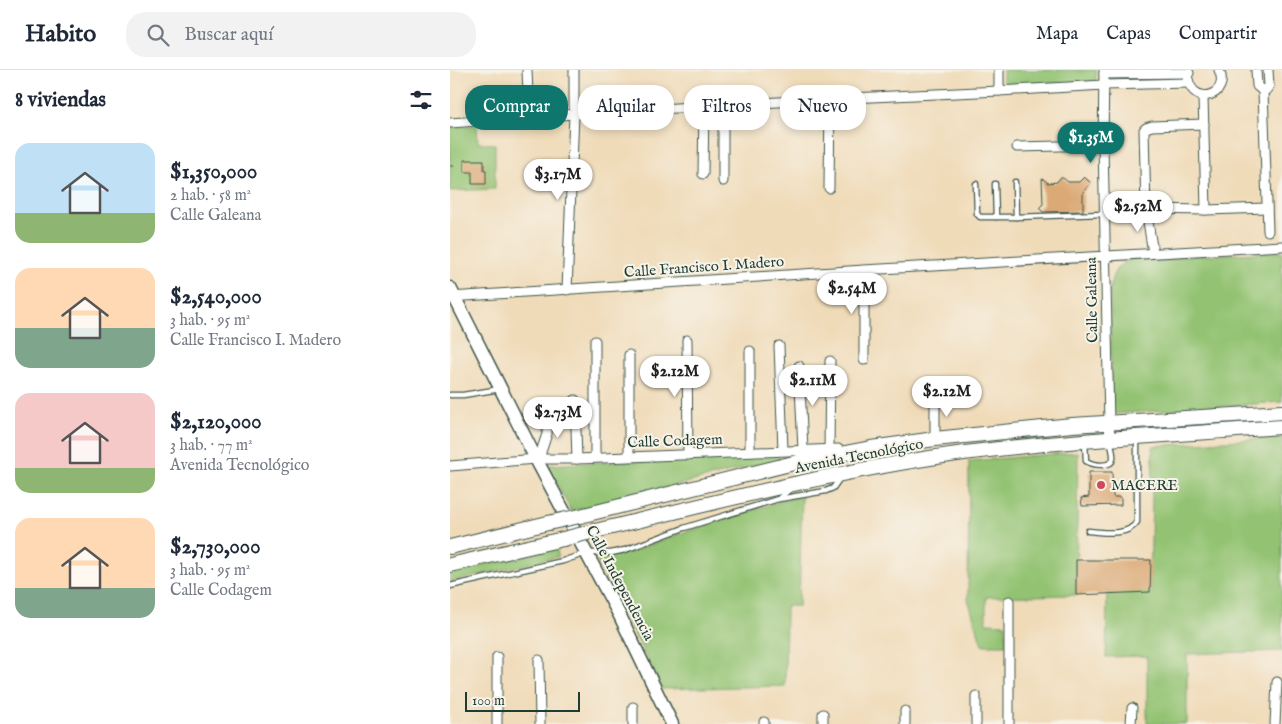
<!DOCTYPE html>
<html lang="es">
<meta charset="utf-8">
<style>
:root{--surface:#fff;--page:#f2f2f3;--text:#1f2937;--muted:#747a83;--line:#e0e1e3;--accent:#0f766e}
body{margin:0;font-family:"IM FELL English",serif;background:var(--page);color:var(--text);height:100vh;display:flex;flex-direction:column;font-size:19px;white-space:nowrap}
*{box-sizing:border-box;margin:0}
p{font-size:16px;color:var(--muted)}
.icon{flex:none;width:28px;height:28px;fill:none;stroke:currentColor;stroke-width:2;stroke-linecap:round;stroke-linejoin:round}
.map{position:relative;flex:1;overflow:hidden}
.side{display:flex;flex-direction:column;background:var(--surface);width:450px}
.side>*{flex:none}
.top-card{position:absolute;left:15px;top:15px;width:475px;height:45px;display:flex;gap:10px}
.scale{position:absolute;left:15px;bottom:12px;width:115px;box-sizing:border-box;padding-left:5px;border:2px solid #1f3d34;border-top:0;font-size:14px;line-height:18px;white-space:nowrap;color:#1f3d34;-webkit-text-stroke:4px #f7f3e8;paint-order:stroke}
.price{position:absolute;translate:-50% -42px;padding:0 11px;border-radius:18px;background:#fff;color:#222;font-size:16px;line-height:32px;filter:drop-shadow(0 1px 2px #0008)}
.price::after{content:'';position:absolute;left:50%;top:30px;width:15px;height:11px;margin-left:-8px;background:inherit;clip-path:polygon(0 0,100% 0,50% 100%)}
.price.selected{background:var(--accent);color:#fff}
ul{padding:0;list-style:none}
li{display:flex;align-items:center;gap:15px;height:125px;padding:0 15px}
li span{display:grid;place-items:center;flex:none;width:140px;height:100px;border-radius:15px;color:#555}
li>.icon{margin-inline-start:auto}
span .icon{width:60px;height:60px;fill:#fffc;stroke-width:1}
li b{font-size:21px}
h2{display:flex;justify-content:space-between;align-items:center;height:60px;padding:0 15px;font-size:21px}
.pill{padding:0 18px;border-radius:20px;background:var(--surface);box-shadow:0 2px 8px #0003;font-size:18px;line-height:45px}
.pill.selected{background:var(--accent);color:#fff}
header{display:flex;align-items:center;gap:30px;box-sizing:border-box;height:70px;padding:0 25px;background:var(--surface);border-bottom:1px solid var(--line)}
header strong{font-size:24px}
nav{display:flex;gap:28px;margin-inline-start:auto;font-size:18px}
.search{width:350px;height:45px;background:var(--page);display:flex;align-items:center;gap:12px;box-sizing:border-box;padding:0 18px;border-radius:20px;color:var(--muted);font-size:19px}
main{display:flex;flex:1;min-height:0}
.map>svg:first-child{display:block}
.green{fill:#93c372;stroke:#598053}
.building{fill:#dba976}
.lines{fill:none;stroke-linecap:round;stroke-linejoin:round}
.lane-casing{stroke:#3e5548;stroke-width:7}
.street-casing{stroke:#3e5548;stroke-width:11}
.secondary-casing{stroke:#3e5548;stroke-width:15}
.primary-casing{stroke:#3e5548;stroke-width:16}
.path{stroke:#3e5548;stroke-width:1;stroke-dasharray:4 4;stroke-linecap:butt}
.lane{stroke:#fff;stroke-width:4.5}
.street{stroke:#fff;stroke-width:9}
.secondary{stroke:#fff;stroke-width:12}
.primary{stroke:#fff;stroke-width:14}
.primary-bridge-casing{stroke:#3e5548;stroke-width:16;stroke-linecap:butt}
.primary-bridge{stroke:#fff;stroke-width:14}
.poi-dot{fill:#d1495b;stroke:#f7f3e8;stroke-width:2}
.labels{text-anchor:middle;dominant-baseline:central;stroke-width:4;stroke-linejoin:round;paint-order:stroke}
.street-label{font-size:15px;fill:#1f3d34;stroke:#f7f3e8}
.poi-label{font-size:15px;fill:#1f3d34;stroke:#f7f3e8;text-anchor:start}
</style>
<header>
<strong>Habito</strong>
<div class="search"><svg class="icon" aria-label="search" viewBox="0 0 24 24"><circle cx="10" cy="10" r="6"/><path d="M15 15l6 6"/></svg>Buscar aquí</div>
<nav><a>Mapa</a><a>Capas</a><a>Compartir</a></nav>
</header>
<main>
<section class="side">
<h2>8 viviendas<svg class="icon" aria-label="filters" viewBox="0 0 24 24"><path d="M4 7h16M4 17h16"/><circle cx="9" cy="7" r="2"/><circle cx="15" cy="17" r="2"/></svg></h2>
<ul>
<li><span style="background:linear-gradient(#bfe0f5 70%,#8fb573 0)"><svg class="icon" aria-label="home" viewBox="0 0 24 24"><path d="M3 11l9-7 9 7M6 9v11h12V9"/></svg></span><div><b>$1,350,000</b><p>2 hab. · 58 m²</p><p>Calle Galeana</p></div></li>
<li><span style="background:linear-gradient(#ffd9b3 60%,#7fa58c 0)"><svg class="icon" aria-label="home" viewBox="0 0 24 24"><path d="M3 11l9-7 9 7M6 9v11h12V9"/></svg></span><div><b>$2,540,000</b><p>3 hab. · 95 m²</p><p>Calle Francisco I. Madero</p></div></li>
<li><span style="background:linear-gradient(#f6c9c9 75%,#8fb573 0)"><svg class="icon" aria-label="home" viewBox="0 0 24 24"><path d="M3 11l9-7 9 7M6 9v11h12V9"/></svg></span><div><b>$2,120,000</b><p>3 hab. · 77 m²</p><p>Avenida Tecnológico</p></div></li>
<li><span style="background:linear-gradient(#ffd9b3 70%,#7fa58c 0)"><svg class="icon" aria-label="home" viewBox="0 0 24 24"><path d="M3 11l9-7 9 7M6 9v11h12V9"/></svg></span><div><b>$2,730,000</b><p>3 hab. · 95 m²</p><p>Calle Codagem</p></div></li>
</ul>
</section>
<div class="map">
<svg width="832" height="654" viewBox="0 0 832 654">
<rect width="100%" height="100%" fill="#f7f3e8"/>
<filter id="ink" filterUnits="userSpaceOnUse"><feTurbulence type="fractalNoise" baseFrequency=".02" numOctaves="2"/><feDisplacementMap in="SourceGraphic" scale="10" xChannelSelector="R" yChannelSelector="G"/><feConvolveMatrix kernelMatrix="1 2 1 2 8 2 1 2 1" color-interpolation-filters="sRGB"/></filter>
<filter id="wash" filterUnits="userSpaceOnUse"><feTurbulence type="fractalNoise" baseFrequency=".0096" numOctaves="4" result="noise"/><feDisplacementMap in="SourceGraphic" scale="20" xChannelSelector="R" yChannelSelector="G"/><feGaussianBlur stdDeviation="1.12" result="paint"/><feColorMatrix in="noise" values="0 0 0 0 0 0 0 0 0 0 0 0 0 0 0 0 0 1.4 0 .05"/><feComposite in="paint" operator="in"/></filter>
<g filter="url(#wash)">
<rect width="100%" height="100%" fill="#f0dbb9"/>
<g class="green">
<polygon points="553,0 646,0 646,11 553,16"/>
<polygon points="27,55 28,73 45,74 45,119 0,121 0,57"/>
<path d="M832,182V332L662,344L660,217C663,200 668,194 684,188Z"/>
<polygon points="832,367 832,581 737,584 737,654 697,654 697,586 656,587 657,523 700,521 703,376"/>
<polygon points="628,382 626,525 536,527 536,553 556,554 556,575 532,575 518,529 519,391"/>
<polygon points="328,384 329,390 121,441 97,395"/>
<polygon points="352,426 349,536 336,536 335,616 212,619 145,486 179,483 229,464 328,432"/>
<polygon points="107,478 108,487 0,512 0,502"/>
</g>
<g id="blocks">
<g class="building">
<polygon points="14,90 34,90 34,100 36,100 36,114 22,114 22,102 14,102"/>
<polygon points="634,107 641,113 633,122 633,141 593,142 589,138 593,134 592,108 598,113 607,112 610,108 613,108 618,112 629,112"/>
<polygon points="639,402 662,402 663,427 671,427 671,435 632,436 631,428 639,427"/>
<polygon points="626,490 701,490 700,522 626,525"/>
</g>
</g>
</g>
<g filter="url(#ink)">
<use href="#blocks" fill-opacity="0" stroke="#3e5548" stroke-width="1"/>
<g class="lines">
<g class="lane-casing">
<g id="lane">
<polyline points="565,112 566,147"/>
<polyline points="526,114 527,144 530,147 566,147 654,144"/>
<polyline points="545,114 546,147"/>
<polyline points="0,325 13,325 50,319"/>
<path d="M635,372L636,391C642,395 661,398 663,389C664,384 661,377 661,372"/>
<polyline points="329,429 376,421 383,418 390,408"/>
<path d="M638,461C654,462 677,467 687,452V368"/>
<polyline points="0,516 113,491 136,483 161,483 175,480 234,458 328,429 338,421"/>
</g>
</g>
<g class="street-casing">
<g id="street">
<polyline points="77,0 79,47"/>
<polyline points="654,0 653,75 659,353 660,369"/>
<polyline points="806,0 807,16 813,21 816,20 819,16 818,0"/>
<polyline points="654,4 739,3"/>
<path d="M738,9C744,38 781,25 769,0"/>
<polyline points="549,21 549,0"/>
<polyline points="813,21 818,161"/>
<polyline points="753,26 756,140"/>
<polyline points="273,35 273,111"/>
<polyline points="0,53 124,44 380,29 549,21 654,15 739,13"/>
<polyline points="754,54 702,56 696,58 694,60 696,139 756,140 817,138"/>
<polyline points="567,77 653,75"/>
<polyline points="253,104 254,36"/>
<polyline points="379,118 380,29"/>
<polyline points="696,139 703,183"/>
<polyline points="117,220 124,44 124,0"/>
<polyline points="0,227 414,200 832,176"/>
<polyline points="237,270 238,385"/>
<polyline points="145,271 145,388"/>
<polyline points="329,276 333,380"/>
<polyline points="300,281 300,382"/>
<polyline points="414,290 414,200"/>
<polyline points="349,296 353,380"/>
<polyline points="125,330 127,389"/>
<polyline points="485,369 485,325"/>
<polyline points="379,379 380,291"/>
<polyline points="179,386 179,285"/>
<polyline points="91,388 91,382 97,364 98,348"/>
<polyline points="0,396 86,389 127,389 388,379"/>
<polyline points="559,531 559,654"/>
<polyline points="89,590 90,654"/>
<polyline points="526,626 526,654"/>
<polyline points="455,641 455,654"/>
<polyline points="373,644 373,654"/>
<polyline points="47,654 47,587"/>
<polyline points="183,654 183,637"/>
<polyline points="314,654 314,652"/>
<polyline points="681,654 682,638"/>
<polyline points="825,654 827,612"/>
</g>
</g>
<g class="secondary-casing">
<polyline id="secondary" points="0,218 86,389 170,546 222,654"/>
</g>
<g class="primary-casing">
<g id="primary">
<polyline points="130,446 348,392 421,378 485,369 622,355 832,342"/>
<path d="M145,461C263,433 381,402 500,385C610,370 721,365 832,357"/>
<polyline points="0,477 98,453"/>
<polyline points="0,495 113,469"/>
</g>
</g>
<polyline class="path" points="0,96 7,96"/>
<use href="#lane" class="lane"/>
<use href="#street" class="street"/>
<use href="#secondary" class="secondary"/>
<use href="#primary" class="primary"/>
<g class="primary-bridge-casing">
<g id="primary-bridge">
<polyline points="98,453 130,446"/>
<polyline points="113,469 145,461"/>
</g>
</g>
<use href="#primary-bridge" class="primary-bridge"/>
</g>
</g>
<circle class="poi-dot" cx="651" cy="415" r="5"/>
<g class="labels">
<g class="street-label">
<text transform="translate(254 197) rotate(-4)">Calle Francisco I. Madero</text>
<text transform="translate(642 230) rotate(-91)">Calle Galeana</text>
<text transform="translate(225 371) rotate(-2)">Calle Codagem</text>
<text transform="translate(409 386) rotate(-11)">Avenida Tecnológico</text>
<text transform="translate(170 513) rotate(62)">Calle Independencia</text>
</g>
<g class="poi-label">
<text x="661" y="415">MACERE</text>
</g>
</g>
</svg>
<div class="scale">100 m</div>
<b class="price selected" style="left:641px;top:94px">$1.35M</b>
<b class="price" style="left:108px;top:131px">$3.17M</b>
<b class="price" style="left:688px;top:163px">$2.52M</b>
<b class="price" style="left:402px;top:245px">$2.54M</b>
<b class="price" style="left:225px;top:328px">$2.12M</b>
<b class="price" style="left:363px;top:337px">$2.11M</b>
<b class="price" style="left:497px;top:348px">$2.12M</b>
<b class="price" style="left:108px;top:369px">$2.73M</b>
<div class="top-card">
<a class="pill selected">Comprar</a>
<a class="pill">Alquilar</a>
<a class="pill">Filtros</a>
<a class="pill">Nuevo</a>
</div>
</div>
</main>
